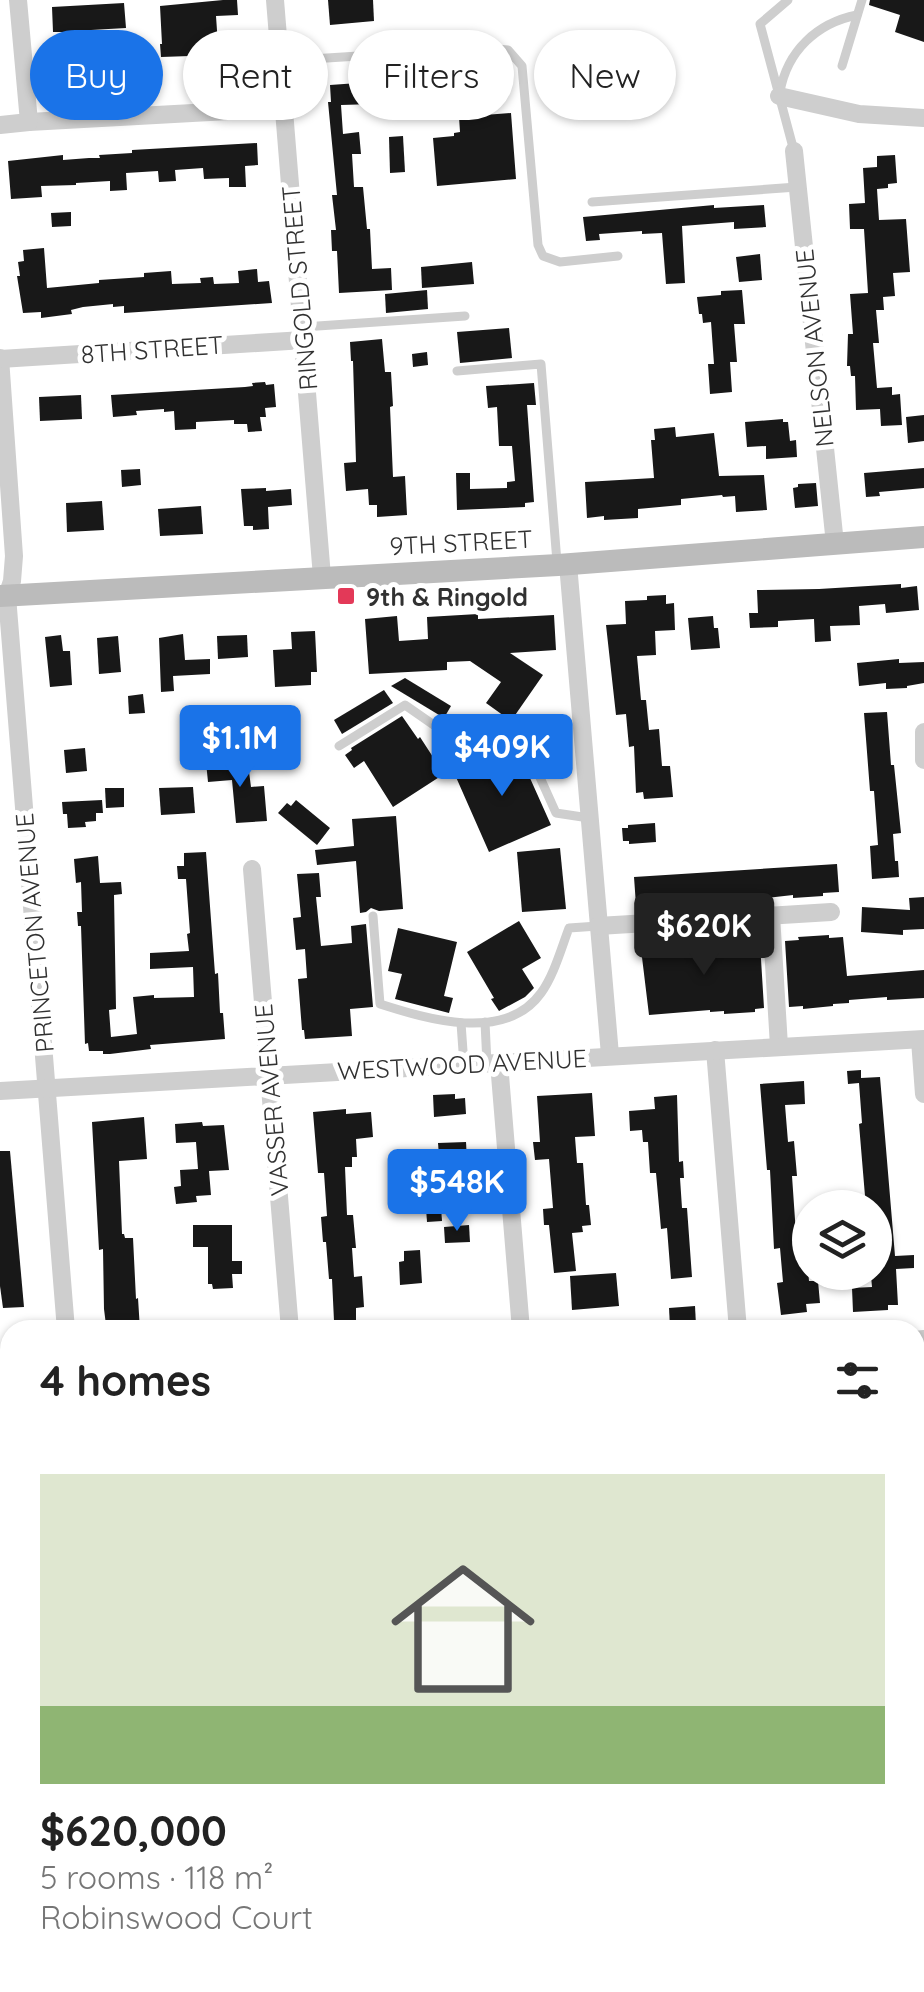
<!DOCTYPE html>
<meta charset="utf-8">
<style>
:root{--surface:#fff;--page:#f6f6f6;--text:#222;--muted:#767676;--line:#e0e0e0;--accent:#1a73e8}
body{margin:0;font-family:Quicksand,sans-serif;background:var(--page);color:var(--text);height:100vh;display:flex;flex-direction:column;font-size:38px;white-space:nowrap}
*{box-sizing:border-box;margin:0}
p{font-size:32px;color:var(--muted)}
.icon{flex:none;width:55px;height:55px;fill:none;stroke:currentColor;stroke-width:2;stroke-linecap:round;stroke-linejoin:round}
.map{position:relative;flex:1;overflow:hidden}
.side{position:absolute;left:0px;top:1320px;width:925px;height:672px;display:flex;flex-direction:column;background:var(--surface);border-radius:30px 30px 0 0;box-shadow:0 2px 8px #0004}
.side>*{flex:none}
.banner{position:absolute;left:30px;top:30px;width:865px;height:90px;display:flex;gap:20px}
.controls{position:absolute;left:792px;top:1190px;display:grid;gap:20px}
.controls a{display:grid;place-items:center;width:100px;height:100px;border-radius:50%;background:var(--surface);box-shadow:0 2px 8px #0004;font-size:50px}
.price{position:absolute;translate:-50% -85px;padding:0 22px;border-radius:10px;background:var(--accent);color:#fff;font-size:32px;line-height:65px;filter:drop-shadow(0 2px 5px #0008)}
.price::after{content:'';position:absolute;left:50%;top:60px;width:30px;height:22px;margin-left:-15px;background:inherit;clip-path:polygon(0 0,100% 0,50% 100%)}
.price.on{background:#222;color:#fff}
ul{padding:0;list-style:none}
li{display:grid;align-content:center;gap:20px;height:530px;padding:0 40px}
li+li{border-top:2px solid var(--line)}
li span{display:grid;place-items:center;height:310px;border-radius:0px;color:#555}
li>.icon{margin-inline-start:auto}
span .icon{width:180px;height:180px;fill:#fffc;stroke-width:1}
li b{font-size:42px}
h2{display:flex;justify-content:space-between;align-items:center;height:120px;padding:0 40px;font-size:42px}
.tag{padding:0 35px;border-radius:45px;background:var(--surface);box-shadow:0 2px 8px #0004;font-size:35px;line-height:90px}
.tag.on{background:var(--accent);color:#fff}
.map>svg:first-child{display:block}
.building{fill:#181818}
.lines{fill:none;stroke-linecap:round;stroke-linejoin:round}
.lane{stroke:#cecece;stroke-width:9}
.street{stroke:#cecece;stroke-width:18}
.secondary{stroke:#bbb;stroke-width:22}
.poi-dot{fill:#e33958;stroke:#fff;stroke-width:4}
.labels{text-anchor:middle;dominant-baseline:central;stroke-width:10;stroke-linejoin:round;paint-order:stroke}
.street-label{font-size:25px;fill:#313131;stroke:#fff}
.poi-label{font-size:25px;font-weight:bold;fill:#313131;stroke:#fff;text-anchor:start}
</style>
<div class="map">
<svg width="924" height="1992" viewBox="0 0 924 1992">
<rect width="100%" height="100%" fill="#fff"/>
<g class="building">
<polygon points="223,0 237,0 238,15 216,16 218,45 240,43 242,65 191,69 190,56 161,57 160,44 162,44 160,6"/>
<polygon points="328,0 373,0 374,21 330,25"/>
<polygon points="870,0 924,0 924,42 895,32 900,15 869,5"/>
<polygon points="124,3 126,28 91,30 92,59 110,58 111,75 90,76 89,69 71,70 69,32 53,32 52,7"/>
<polygon points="372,82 374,104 341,105 343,134 359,132 361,154 352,154 354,187 363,187 367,229 370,229 372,269 391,268 392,290 339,293 337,251 332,251 331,230 336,230 332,195 337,195 328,102 331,102 330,85"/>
<polygon points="511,113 516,179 437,186 433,138 454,136 454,133 460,132 459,117"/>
<polygon points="403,136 405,172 390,173 389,137"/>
<polygon points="257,143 258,165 245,166 246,187 229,187 229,178 204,179 203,168 175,170 176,181 159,182 158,171 126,173 127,190 110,191 110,181 76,183 76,185 41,186 42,197 11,199 8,161 63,155 63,160 89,158 100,158 99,155 132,153 132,150"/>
<polygon points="895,155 897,183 888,184 888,188 877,189 879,220 906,219 910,272 893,273 895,296 883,297 884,310 876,310 879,343 873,343 877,388 892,387 892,395 900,394 902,425 881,426 880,409 856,410 855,376 851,376 850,366 847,366 848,334 853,334 850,294 868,293 864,229 850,229 849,204 865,203 863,168 877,167 877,156"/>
<polygon points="714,205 714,208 764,205 766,227 734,229 734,222 682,226 685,283 666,284 662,233 642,234 642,231 599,234 600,240 586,241 583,217"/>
<polygon points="71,212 71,226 52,227 51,213"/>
<polygon points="44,248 47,288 99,283 99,280 144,277 144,273 171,271 172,284 201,283 200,278 213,277 214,284 239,283 238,271 257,269 258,282 269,281 272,303 124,313 124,306 113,307 113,304 83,307 71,310 72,314 41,318 41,312 23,313 17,276 20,276 18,262 24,261 23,250"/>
<polygon points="760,254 762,280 739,282 736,257"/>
<polygon points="472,262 474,284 422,288 421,267"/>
<polygon points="427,290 428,309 386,313 385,294"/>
<polygon points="742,290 745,324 734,324 737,362 730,362 732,392 710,394 708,364 714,364 711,322 703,323 702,314 699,314 697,297 721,295 721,291"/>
<polygon points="509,328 512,358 460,363 457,332"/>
<polygon points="382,339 385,372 391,372 393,406 390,407 393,477 405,476 407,515 377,517 377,505 369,505 368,489 346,491 344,463 356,462 353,361 351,361 350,342"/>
<polygon points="427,352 428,365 413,367 412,354"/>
<polygon points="265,382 266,385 274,384 276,407 265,408 266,417 260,417 262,431 248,432 247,424 234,424 234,420 196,422 196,429 175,430 174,411 164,412 164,409 136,411 137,415 113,417 111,395 245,387 253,386 252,383"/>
<polygon points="534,383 536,405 527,405 534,502 525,503 525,507 457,510 456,473 470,473 470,489 507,488 507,482 515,481 512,446 499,446 497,407 488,408 486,386"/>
<polygon points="81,395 82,419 40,421 39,397"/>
<polygon points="924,415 924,441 908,443 906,417"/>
<polygon points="783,419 783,422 788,422 790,441 796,440 797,457 766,459 766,446 747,447 745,422"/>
<polygon points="675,427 676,437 714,433 719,476 764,475 767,510 736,512 735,496 723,497 722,495 681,499 681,505 638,509 638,518 604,520 604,516 587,518 585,482 654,478 651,440 655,440 654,429"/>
<polygon points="924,468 924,488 879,492 880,496 866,497 864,473"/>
<polygon points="140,469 141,485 122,487 121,470"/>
<polygon points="816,483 818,506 795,508 793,488 798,487 798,484"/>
<polygon points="266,488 266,491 291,489 292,505 268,507 269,529 253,530 253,526 244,526 241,489"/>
<polygon points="102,501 104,530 67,532 66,503"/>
<polygon points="201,506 203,534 160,536 158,509"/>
<polygon points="901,584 901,588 917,586 919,610 886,613 885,604 859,606 860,625 830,626 831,641 815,642 814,619 778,621 778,627 750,628 749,613 758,613 757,590 819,589"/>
<polygon points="666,595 666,604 674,603 675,630 655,631 656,655 637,656 641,700 646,700 649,730 659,729 662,766 670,766 673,797 644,799 643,792 636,793 634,746 629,747 626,714 616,715 606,625 626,624 625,601 647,600 647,596"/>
<polygon points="478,614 478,619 554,615 556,650 510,653 543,675 511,721 486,703 501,682 470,661 447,662 447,670 369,674 365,619 397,616 399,641 428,639 427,617"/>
<polygon points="713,616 714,628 718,628 720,648 691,650 688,618"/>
<polygon points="315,631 317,672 311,672 311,685 275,687 273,650 292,649 291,632"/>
<polygon points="183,634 185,660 210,659 210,674 173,676 174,691 161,692 159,638"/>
<polygon points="61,635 63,651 70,651 72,685 50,687 45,637"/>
<polygon points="247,635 248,657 218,659 217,636"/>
<polygon points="118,636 121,672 99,674 97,638"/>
<polygon points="899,659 899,663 924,662 924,683 907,686 907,688 886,689 886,683 859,686 857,663"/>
<polygon points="405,678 451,706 444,718 391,686"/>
<polygon points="384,690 393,703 342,734 334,720"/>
<polygon points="143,694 145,713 129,714 128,696"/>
<polygon points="887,712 891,765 894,765 901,833 893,834 895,861 898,861 899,877 872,879 870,846 878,845 874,791 870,791 864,713"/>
<polygon points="402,716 418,739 420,737 444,774 393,807 364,761 354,768 345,755 352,750 351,748"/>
<polygon points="85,748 87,771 66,773 64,750"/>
<polygon points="517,749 551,825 489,852 452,768 490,752 480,765"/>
<polygon points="234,760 234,766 248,764 251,787 264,786 267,821 236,823 232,780 208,782 206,762"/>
<polygon points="193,787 195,813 161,815 159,788"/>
<polygon points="105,788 124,788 124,807 106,808"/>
<polygon points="102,800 103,813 96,813 96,821 85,822 86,827 68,828 67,814 63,814 62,802"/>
<polygon points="296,800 330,828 317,845 278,813 287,803 291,806"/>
<polygon points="396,816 403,909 379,911 371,908 366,912 360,913 356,861 317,865 315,850 354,846 352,819"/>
<polygon points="655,823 656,842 629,844 629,841 623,841 622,828 628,828 628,825"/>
<polygon points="560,848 566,909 522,912 517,852"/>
<polygon points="206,852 215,974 218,973 220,1013 223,1013 225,1039 150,1045 151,1049 110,1054 103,1054 103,1051 89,1051 88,1043 85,1044 81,926 78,926 77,912 82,912 81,882 76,883 74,859 98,856 100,883 121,882 122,894 114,895 116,1009 109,1010 111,1037 137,1034 133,997 154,995 154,998 194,997 193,967 150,969 150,953 189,951 187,934 190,933 186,879 178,879 177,866 184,866 184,853"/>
<polygon points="837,864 839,892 823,893 823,896 793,898 793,895 722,903 722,900 707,900 651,907 650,904 636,905 634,877"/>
<polygon points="319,873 321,897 316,897 321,946 352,943 351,926 366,924 373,1007 350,1009 352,1036 305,1039 304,1030 302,1030 298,979 307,978 305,949 296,950 293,918 301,917 297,874"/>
<polygon points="924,897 924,929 903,930 903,935 861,932 862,907 910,910 909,898"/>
<polygon points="519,921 541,958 522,969 534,988 525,997 499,1011 491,999 494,998 467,952"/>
<polygon points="398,928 457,942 444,996 453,998 449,1013 395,999 402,974 388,971"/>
<polygon points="829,935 829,938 843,937 847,976 924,970 924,998 887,1000 887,997 849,1000 849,1003 833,1004 833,1006 803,1009 803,1006 789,1007 785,941 799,940 798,937"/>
<polygon points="752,940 752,943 760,943 764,1008 755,1009 755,1012 724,1014 724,1011 710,1012 710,1010 649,1015 641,949 656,948 656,945 721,944 721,942"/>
<polygon points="861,1070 861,1078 880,1077 895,1256 914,1255 914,1268 896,1269 898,1305 888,1305 888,1310 853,1312 852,1288 872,1287 871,1276 875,1276 875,1208 866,1208 859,1124 862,1123 859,1083 848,1084 847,1071"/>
<polygon points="804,1081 805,1104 785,1105 788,1142 794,1141 797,1176 792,1176 796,1234 805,1233 809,1281 818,1281 820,1303 806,1304 807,1312 781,1315 777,1283 783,1282 780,1248 774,1249 770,1170 767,1170 760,1084"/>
<polygon points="592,1093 595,1136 575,1137 577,1163 583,1163 586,1205 589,1205 591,1225 582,1226 583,1232 572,1233 576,1271 554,1273 549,1225 544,1225 543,1209 553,1208 549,1159 535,1160 533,1142 540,1142 537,1096"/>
<polygon points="455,1094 455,1099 465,1098 466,1114 434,1117 433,1095"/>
<polygon points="677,1095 679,1162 683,1161 684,1178 680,1178 682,1208 687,1208 692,1277 671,1279 667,1228 661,1229 656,1173 650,1173 648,1142 643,1142 642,1130 630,1131 629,1111 655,1109 654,1097"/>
<polygon points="346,1109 346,1114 371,1112 373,1137 356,1139 357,1157 352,1157 352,1167 345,1167 347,1215 353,1215 356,1248 352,1248 354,1277 362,1276 364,1307 356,1308 356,1320 334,1321 332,1279 329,1279 326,1242 323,1242 321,1217 327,1216 324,1173 318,1173 313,1112"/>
<polygon points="144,1117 147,1159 119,1161 122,1234 124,1234 125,1238 133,1238 136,1299 138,1298 140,1330 109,1330 108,1325 106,1325 104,1309 103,1249 99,1250 92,1122"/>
<polygon points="202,1122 203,1126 224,1125 229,1170 209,1171 211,1195 196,1196 197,1202 176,1204 174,1187 181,1186 180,1170 198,1169 196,1142 176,1143 175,1124"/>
<polygon points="466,1142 468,1178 441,1180 438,1143"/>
<polygon points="0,1151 10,1151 24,1307 3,1308 0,1286"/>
<polygon points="441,1207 442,1221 427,1222 426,1208"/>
<polygon points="193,1225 232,1225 232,1261 242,1261 242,1274 232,1274 233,1288 213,1289 212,1284 208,1284 208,1247 193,1247"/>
<polygon points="469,1225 470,1242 445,1243 444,1227"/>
<polygon points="420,1250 422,1283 400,1285 399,1262 404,1261 404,1251"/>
<polygon points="616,1273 619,1306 572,1310 570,1276"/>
<polygon points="695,1306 696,1325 670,1327 669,1308"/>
</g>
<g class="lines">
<g class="lane">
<polyline points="788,0 760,24 794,151"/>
<polyline points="280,61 484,48 508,50 522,66 538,245 543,256 560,262 618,256"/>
<polyline points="842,66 862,0"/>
<path d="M780,92C787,51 817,23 857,15"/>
<polyline points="592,202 797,187"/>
<polyline points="303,327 465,316"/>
<polyline points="457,371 541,364 557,562"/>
<polyline points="339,746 405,705 451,737 520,733 556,813 589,818"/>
<path d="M373,916L380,1004C427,1019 505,1043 541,993C554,975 561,949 569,928L598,926"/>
<polyline points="485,1022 487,1064"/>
<polyline points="461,1023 464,1065"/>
<polyline points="0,1670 10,1670"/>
</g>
<g class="street">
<polyline points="275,0 322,577"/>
<polyline points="779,96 859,114 924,118"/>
<polyline points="29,122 285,108"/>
<polyline points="0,125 29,122 18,0"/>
<polyline points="794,151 835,544"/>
<polyline points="0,358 14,556 12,581 7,596 66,1330"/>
<polyline points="0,359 304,340"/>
<polyline points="568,564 610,1055"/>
<polyline points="924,732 924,760"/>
<polyline points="252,869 290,1330"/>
<polyline points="771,915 779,1046"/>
<polyline points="598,926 831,912"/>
<polyline points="920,1040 924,1094"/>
<polyline points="715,1050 738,1330"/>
<polyline points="499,1063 521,1330"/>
<polyline points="0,1091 924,1039"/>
<polyline points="915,1340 924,1339"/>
<polyline points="915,1840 924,1839"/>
<polyline points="83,1982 83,1992"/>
<polyline points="563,1982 563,1992"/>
<polyline points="777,1982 777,1992"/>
</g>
<g class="secondary">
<polyline points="0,596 558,565 924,537"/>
<polyline points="915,1538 924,1538"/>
<polyline points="0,1588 10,1587"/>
</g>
</g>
<rect class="poi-dot" x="336" y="586" width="20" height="20" rx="5"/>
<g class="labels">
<g class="street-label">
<text transform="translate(299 288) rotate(-95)">RINGOLD STREET</text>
<text transform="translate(814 348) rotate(-96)">NELSON AVENUE</text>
<text transform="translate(152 349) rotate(-4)">8TH STREET</text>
<text transform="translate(461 542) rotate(-3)">9TH STREET</text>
<text transform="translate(34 933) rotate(-95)">PRINCETON AVENUE</text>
<text transform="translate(462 1064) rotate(-3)">WESTWOOD AVENUE</text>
<text transform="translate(271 1100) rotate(-95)">VASSER AVENUE</text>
</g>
<g class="poi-label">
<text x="366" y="596">9th &amp; Ringold</text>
</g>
</g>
</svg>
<div class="controls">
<a><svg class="icon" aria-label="layers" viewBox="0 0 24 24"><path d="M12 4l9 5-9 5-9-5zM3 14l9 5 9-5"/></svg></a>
</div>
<b class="price" style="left:240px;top:790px">$1.1M</b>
<b class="price" style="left:502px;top:799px">$409K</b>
<b class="price on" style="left:704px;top:978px">$620K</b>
<b class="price" style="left:457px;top:1234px">$548K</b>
<div class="banner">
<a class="tag on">Buy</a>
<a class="tag">Rent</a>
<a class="tag">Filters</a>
<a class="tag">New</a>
</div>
<section class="side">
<h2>4 homes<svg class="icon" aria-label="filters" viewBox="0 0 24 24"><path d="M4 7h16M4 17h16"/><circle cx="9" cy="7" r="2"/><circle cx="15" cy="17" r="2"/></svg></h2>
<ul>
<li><span style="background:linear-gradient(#dfe7d0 75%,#8fb573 0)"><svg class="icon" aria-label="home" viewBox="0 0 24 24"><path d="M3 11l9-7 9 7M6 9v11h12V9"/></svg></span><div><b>$620,000</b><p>5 rooms · 118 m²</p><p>Robinswood Court</p></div></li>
</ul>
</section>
</div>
